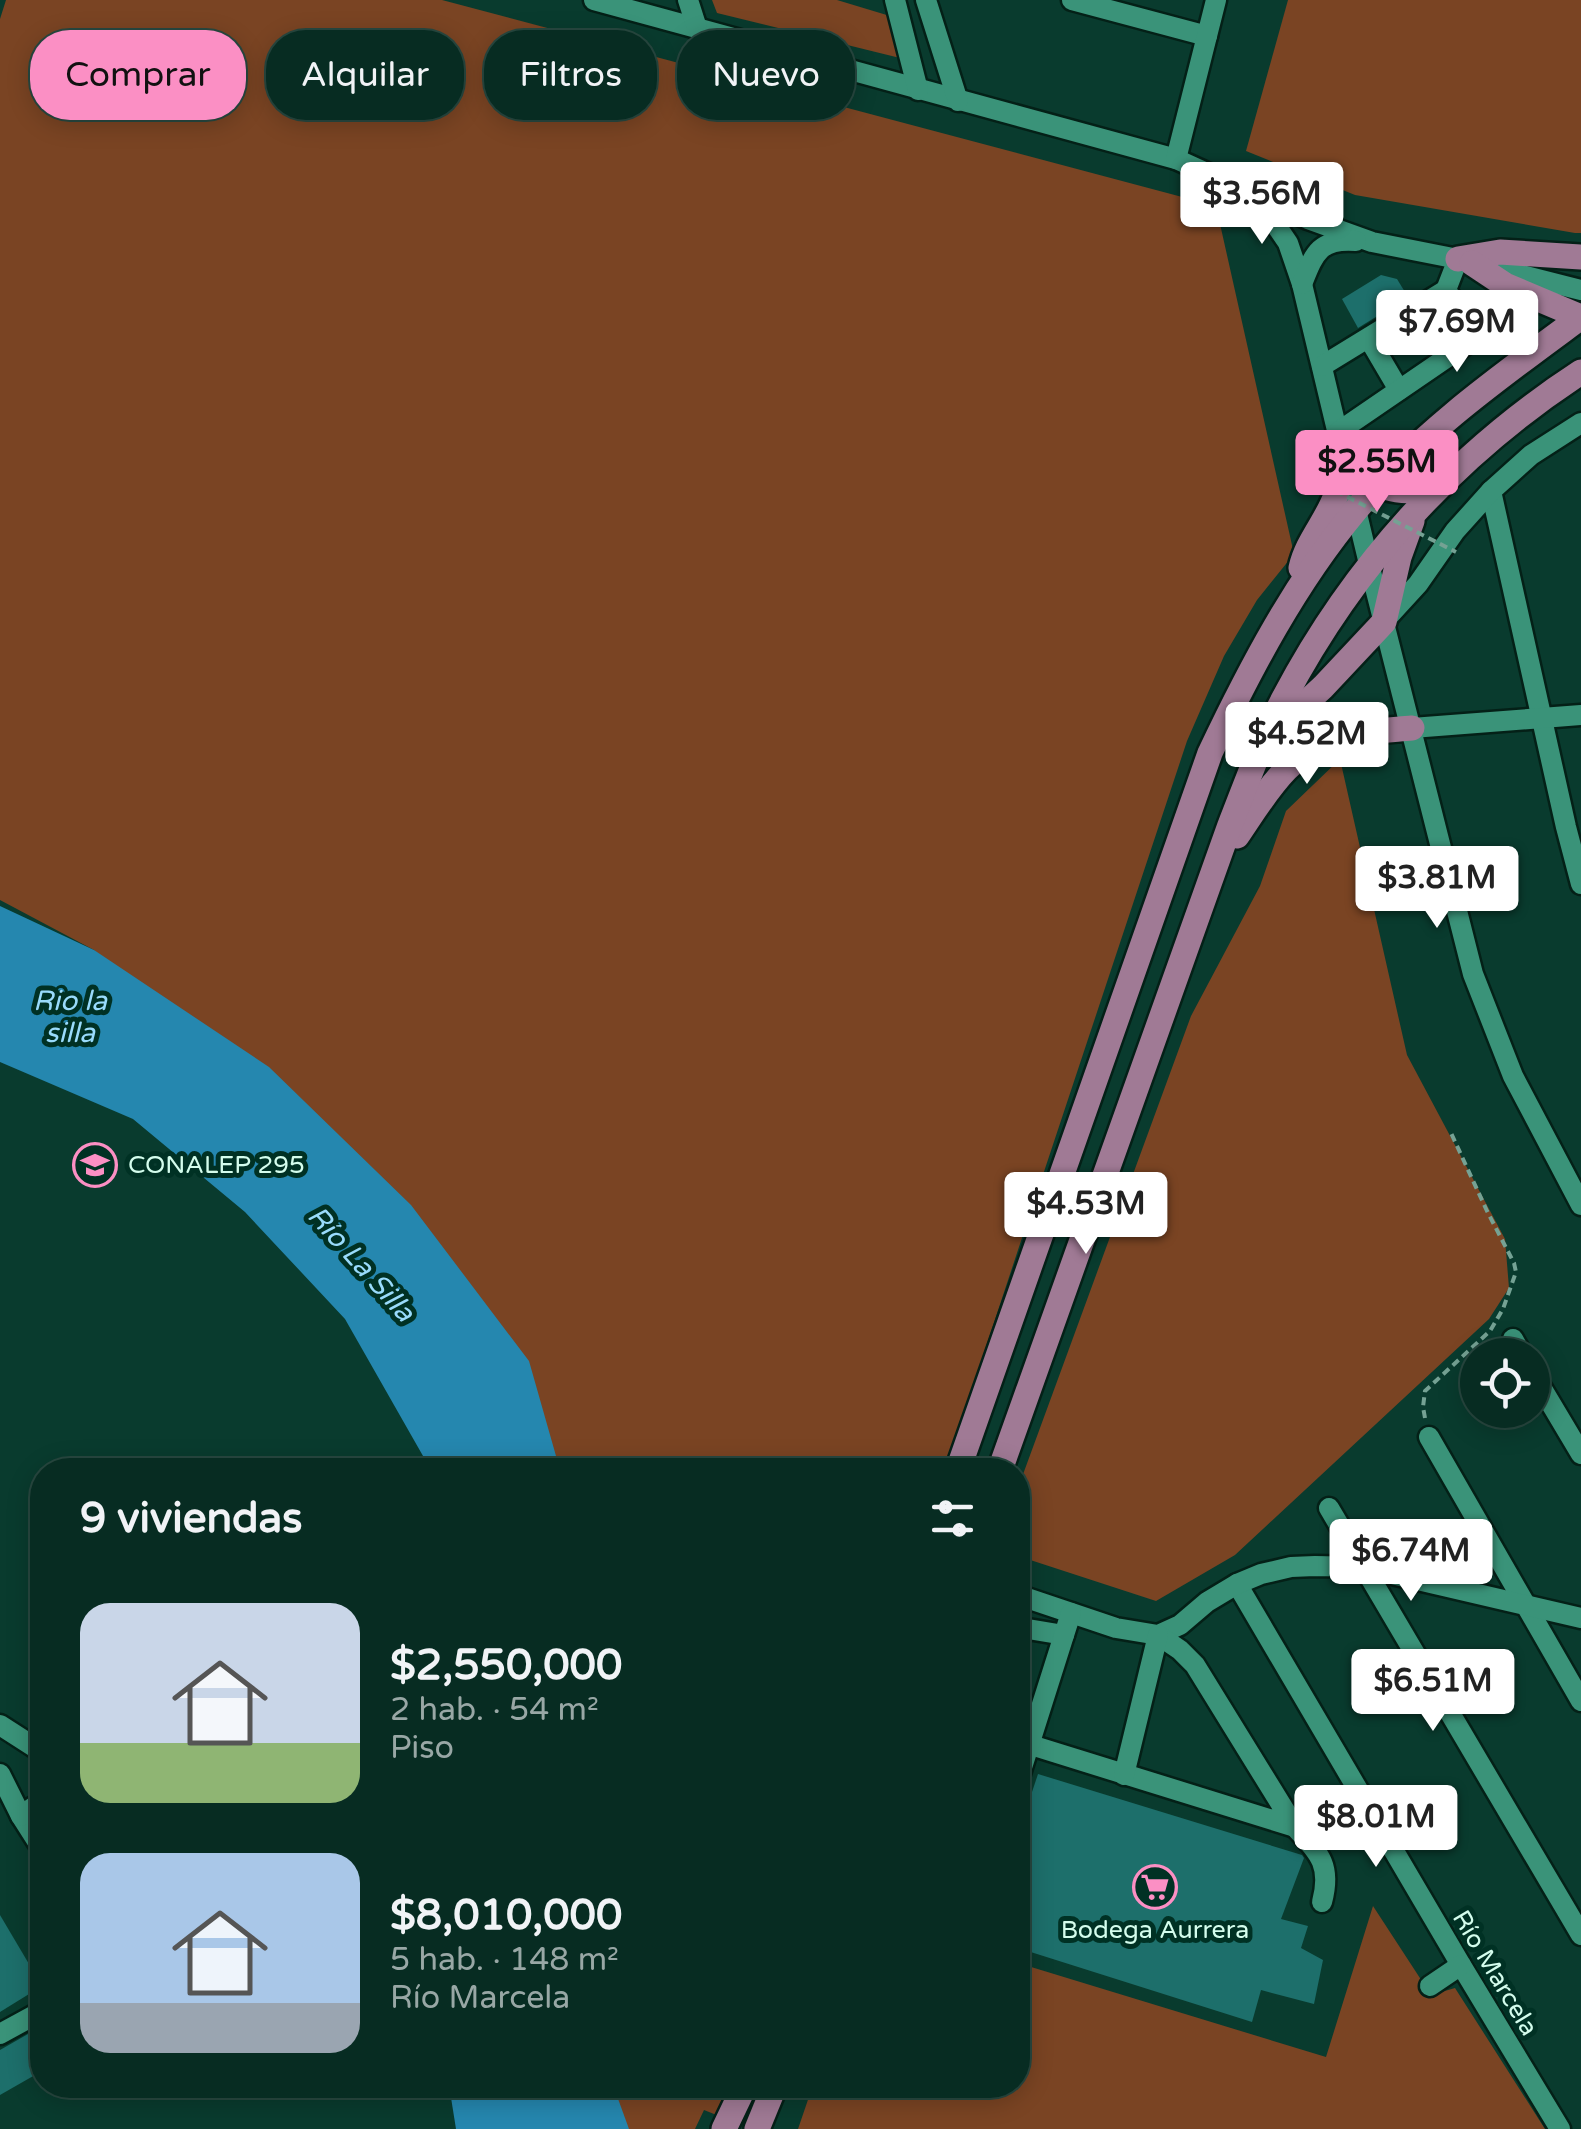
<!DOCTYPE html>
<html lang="es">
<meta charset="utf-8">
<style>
:root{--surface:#072c22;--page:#15382f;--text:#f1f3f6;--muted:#98a7a5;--line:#284840;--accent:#fb8fc4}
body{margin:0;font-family:"Varela Round",sans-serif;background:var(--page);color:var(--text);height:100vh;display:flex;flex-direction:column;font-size:38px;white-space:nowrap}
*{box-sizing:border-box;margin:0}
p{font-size:32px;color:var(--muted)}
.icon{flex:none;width:55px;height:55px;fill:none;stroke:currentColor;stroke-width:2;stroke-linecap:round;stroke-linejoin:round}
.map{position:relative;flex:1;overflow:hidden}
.panel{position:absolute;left:30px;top:1458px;width:1000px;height:640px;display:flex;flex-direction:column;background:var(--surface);border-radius:40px;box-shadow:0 5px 25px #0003,0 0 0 2px var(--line)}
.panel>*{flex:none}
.guide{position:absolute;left:30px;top:30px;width:1000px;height:90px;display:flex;gap:20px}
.buttons{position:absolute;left:1460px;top:1338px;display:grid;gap:20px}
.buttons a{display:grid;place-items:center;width:90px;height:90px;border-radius:50%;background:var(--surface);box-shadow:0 5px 25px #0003,0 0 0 2px var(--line);font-size:50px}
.price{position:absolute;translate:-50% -85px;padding:0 22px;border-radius:10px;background:#fff;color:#222;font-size:32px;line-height:65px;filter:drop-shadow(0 2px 5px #0008)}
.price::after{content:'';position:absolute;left:50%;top:60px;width:30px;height:22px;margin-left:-15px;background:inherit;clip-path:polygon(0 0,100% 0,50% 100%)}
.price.on{background:var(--accent);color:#111}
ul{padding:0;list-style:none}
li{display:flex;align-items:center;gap:30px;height:250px;padding:0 50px}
li span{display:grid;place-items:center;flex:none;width:280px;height:200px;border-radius:30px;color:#555}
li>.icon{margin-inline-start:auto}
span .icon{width:120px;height:120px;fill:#fffc;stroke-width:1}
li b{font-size:42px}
h2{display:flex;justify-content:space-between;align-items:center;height:120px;padding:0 50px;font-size:42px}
.tag{padding:0 35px;border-radius:40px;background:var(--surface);box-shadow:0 5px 25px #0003,0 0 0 2px var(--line);font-size:35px;line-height:90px}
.tag.on{background:var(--accent);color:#111}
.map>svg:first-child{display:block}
.green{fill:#7a4423}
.water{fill:#2587af}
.building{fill:#1d6f6b}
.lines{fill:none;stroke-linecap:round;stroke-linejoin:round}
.minor-casing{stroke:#042017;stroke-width:25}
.major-casing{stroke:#042017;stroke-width:30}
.path{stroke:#75a294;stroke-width:4;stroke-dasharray:8 5;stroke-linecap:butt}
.minor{stroke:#3a9379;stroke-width:20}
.major{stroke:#a07a95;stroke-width:25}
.path-bridge{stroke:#75a294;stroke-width:4;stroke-dasharray:8 5;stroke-linecap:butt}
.labels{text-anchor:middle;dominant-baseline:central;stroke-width:10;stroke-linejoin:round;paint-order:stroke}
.poi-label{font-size:25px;fill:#d4fded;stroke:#003124;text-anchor:start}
.street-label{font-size:25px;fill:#d4fded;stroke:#003124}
.water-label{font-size:28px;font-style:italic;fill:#99dbfc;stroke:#003124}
</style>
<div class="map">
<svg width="1581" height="2129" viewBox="0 0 1581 2129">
<rect width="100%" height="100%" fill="#093b2e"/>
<g class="green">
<polygon points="6,0 442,0 1216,206 1294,554 1257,600 1224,656 1187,741 945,1470 522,1470 94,950 0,900 0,19"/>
<polygon points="712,0 837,0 890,16 900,58 717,13"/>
<polygon points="1288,0 1581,0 1581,233 1575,233 1355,195 1246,151"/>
<polygon points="1340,759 1407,1055 1505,1239 1509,1288 1489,1319 1235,1555 1156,1601 1018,1556 1018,1488 1191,1016 1260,886 1286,811"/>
<polygon points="1373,1906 1431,1995 1455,1988 1545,2129 798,2129 813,2085 1018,2085 1018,1963 1326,2057"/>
<polygon points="541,2085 740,2085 729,2120 704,2110 695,2129 561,2129"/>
</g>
<g class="water">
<polygon points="0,906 94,950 269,1067 411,1205 529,1361 560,1470 431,1470 345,1319 245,1212 133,1119 0,1062"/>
<polygon points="449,2085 613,2085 629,2129 456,2129"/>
</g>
<g class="building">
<polygon points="1381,275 1397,279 1408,297 1358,328 1342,299"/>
<polygon points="1438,311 1443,319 1394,352 1387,342"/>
<polygon points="1038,1774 1302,1855 1304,1858 1281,1919 1308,1926 1301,1948 1323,1960 1314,2004 1261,1990 1252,2022 1018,1948 1018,1834"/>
<polygon points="0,1915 42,1986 0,2012"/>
<polygon points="42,2026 42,2071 0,2095 0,2050"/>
</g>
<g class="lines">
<g class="minor-casing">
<g id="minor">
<polyline points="594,0 1176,159 1308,219 1372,242 1458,259 1581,290"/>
<polyline points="688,0 697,28"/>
<polyline points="895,0 918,90"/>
<polyline points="926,0 958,101"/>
<polyline points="1072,0 1207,36"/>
<polyline points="1176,159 1216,0"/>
<polyline points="1254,193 1288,243 1302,284 1369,564 1473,974 1513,1076 1581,1205"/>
<polyline points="1458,259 1446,290 1477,338"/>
<path d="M1302,284C1314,254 1319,238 1356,241"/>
<polyline points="1369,339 1399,390"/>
<polyline points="1322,366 1446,290"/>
<polyline points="1338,432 1534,298"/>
<polyline points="1491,491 1566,827 1581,884"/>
<polyline points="1385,620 1418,584 1455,531 1491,491 1531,455 1581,423"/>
<polyline points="1412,728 1581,715"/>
<polyline points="1513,1339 1522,1355"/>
<polyline points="1532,1372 1581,1454"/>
<polyline points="1429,1437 1581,1701"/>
<polyline points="1329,1508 1581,1935"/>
<polyline points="1237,1584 1461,1965 1560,2129"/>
<polyline points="1018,1595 1116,1628 1158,1635 1180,1625 1207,1602 1237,1584 1261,1574 1291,1567 1315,1566 1362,1567 1581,1618"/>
<polyline points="1018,1631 1028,1629 1064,1635"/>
<polyline points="0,1725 42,1752"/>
<polyline points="1018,1741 1295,1827 1195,1665 1180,1650 1158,1635"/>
<polyline points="0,1774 21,1816 42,1849"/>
<polyline points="1124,1775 1158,1635"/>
<polyline points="1018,1780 1071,1613"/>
<polyline points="21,1816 42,1801"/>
<path d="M1295,1827C1319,1853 1332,1865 1322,1902"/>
<polyline points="1430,1986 1461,1965"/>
<polyline points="0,2034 42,2011"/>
</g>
</g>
<g class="major-casing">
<g id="major">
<polyline points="1458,259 1500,252 1581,257"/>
<path d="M1344,455C1367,489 1402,498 1439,485"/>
<path d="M1301,568C1307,541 1327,521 1336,495C1342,480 1342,464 1342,447"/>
<polyline points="1274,732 1323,687 1384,622 1399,557 1412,521"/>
<path d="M1237,836C1265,795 1290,749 1342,736C1365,731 1389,730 1412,728"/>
<path d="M958,1470L1210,753C1250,669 1295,583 1355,511C1419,434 1501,376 1581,317L1505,285L1472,263"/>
<path d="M1000,1470L1230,825C1247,782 1262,739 1284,698C1354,565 1455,454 1581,372"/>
<polyline points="724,2129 745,2085"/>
<polyline points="757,2129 775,2085"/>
</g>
</g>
<polyline class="path" points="1425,1418 1423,1407 1425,1391 1490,1331 1503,1309 1516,1272 1514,1263 1487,1211 1451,1133"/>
<use href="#minor" class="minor"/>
<use href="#major" class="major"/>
<polyline class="path-bridge" points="1324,485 1456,552"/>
</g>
<defs>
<g id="school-ring" transform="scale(2.25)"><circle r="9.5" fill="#003124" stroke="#fb8fc4" stroke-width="1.5"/><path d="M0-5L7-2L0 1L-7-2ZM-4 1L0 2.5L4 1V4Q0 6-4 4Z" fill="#fb8fc4"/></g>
<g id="supermarket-ring" transform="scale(2.25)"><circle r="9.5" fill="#003124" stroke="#fb8fc4" stroke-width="1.5"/><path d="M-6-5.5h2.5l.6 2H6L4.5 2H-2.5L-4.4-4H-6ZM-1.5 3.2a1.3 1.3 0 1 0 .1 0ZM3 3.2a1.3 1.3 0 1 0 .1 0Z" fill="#fb8fc4"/></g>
</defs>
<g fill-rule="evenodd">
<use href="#school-ring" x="95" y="1165"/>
<use href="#supermarket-ring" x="1155" y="1887"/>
</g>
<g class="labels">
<g class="poi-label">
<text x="128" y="1165">CONALEP 295</text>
<text x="1155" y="1930" text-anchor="middle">Bodega Aurrera</text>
</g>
<g class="street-label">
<text transform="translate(1495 1973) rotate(59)">Río Marcela</text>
</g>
<g class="water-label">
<text x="70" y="1001">Rio la<tspan x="70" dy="32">silla</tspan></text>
<text transform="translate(361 1264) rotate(48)">Río La Silla</text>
</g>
</g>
</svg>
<div class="buttons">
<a><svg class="icon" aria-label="locate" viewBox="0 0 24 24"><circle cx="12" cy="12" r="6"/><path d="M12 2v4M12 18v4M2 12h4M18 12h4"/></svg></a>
</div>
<b class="price" style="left:1262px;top:247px">$3.56M</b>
<b class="price" style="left:1457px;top:375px">$7.69M</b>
<b class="price on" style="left:1377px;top:515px">$2.55M</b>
<b class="price" style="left:1307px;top:787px">$4.52M</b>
<b class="price" style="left:1437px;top:931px">$3.81M</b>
<b class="price" style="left:1086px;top:1257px">$4.53M</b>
<b class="price" style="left:1411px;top:1604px">$6.74M</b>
<b class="price" style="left:1433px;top:1734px">$6.51M</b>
<b class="price" style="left:1376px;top:1870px">$8.01M</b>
<div class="guide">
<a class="tag on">Comprar</a>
<a class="tag">Alquilar</a>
<a class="tag">Filtros</a>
<a class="tag">Nuevo</a>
</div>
<section class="panel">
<h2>9 viviendas<svg class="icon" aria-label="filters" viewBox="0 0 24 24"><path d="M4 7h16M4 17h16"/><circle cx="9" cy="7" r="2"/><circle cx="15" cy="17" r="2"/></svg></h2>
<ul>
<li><span style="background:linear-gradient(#c9d6e8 70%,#8fb573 0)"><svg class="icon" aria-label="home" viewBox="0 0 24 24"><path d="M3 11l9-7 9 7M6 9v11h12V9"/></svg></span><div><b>$2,550,000</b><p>2 hab. · 54 m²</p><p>Piso</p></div></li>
<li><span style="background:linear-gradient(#a9c7e8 75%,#9aa5b1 0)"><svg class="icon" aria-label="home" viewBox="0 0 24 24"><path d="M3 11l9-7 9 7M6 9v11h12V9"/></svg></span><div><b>$8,010,000</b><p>5 hab. · 148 m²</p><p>Río Marcela</p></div></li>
</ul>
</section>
</div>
